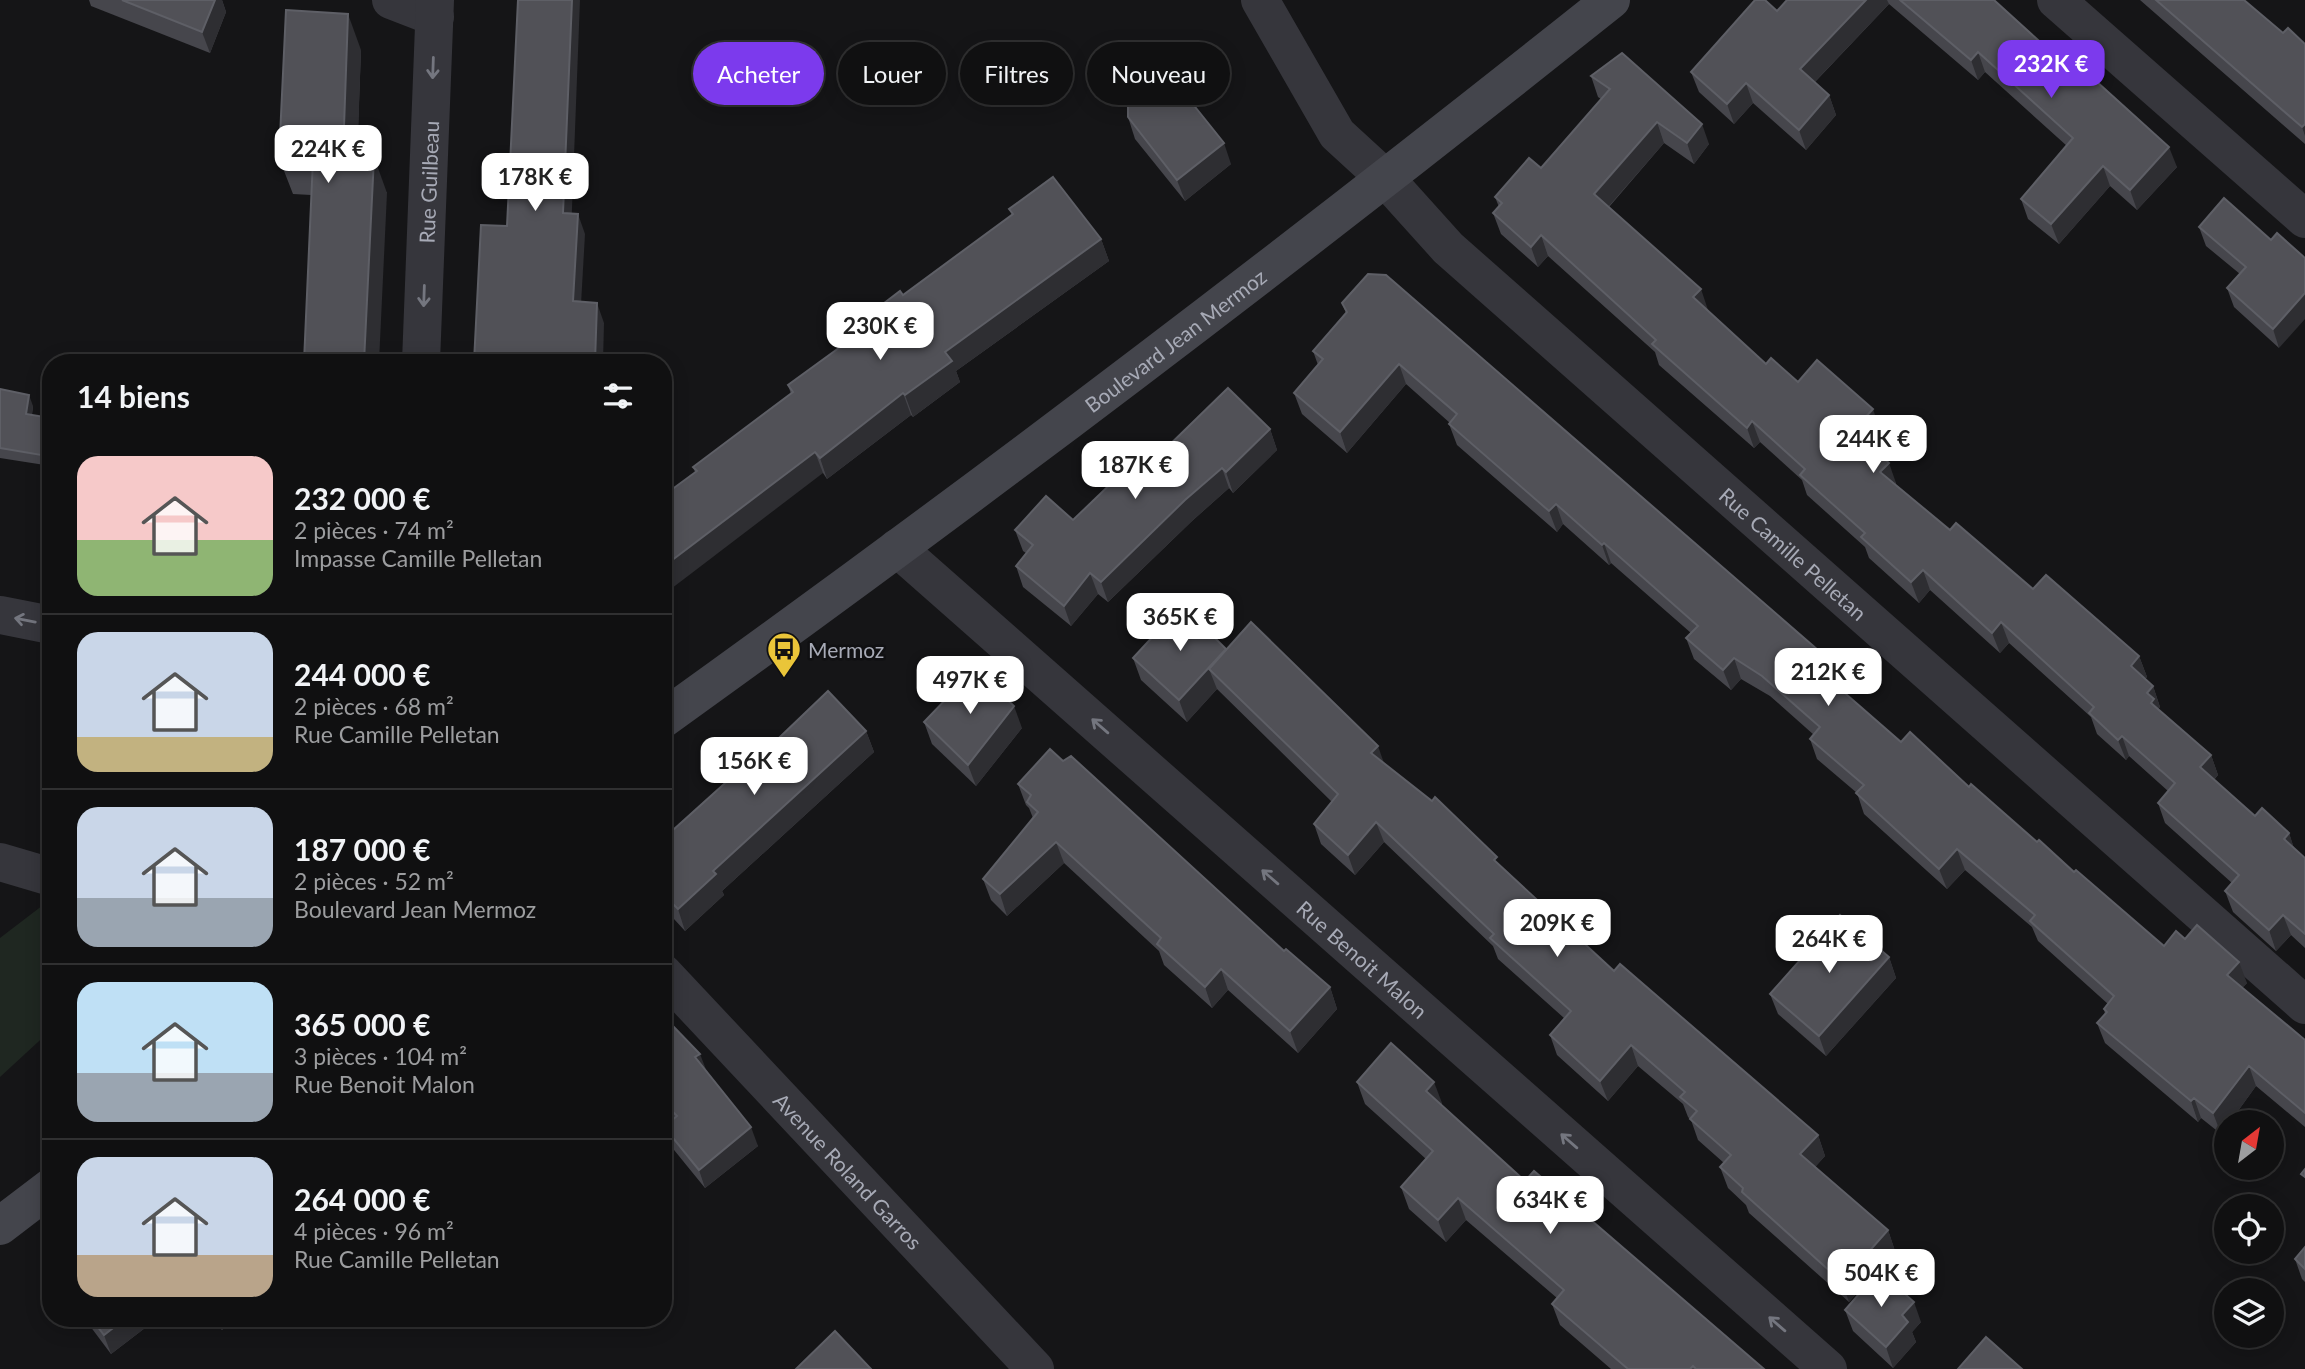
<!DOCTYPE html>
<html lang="fr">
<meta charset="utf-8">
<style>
:root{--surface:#101011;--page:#1e1e1f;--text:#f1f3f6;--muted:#9c9d9f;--line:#303031;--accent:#7c3aed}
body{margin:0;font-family:Lato,sans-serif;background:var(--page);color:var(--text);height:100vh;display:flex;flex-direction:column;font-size:26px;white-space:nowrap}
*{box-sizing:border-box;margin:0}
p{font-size:23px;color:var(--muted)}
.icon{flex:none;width:38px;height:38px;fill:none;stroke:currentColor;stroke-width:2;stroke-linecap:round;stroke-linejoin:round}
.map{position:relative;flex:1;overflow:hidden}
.sheet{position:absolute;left:42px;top:354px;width:630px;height:973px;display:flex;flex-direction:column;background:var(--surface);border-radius:28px;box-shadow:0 4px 18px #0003,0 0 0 2px var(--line)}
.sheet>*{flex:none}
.guide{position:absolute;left:693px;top:42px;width:665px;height:63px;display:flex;gap:14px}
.needle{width:46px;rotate:31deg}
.buttons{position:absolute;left:2214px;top:1110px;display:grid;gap:14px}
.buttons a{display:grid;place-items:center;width:70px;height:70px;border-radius:50%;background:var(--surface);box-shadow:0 4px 18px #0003,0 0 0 2px var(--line);font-size:35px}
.price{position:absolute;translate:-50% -60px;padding:0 16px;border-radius:14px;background:#fff;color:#222;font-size:23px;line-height:46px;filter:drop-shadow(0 2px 4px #0008)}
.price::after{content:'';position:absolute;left:50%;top:42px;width:21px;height:16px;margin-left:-10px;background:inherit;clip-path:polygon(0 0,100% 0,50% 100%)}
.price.active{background:var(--accent);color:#fff}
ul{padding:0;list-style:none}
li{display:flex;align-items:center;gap:21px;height:175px;padding:0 35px}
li+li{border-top:2px solid var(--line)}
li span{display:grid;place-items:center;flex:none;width:196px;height:140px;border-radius:21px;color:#555}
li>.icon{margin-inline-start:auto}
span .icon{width:84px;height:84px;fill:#fffc;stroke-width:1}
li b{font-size:30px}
h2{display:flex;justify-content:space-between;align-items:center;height:84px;padding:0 35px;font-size:30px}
.pill{padding:0 24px;border-radius:32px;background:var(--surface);box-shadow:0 4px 18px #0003,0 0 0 2px var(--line);font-size:24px;line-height:63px}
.pill.active{background:var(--accent);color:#fff}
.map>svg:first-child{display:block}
.green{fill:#1f2721}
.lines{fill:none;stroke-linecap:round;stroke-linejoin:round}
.street{stroke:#36363c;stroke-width:38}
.secondary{stroke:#44454c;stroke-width:38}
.wall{fill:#46464c}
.shaded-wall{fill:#2e2e32}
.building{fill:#515157;stroke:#5e5f66;stroke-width:2}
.oneway{stroke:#74767f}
.labels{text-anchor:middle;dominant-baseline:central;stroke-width:5;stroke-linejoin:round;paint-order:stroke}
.street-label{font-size:21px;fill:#a7aab6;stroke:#101012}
.poi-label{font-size:21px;fill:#a7aab6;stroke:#101012;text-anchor:start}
</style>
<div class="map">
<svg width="2305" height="1369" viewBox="0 0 2305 1369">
<rect width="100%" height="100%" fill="#151517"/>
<polygon class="green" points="51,899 51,1030 0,1077 0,938"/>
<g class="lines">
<g class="street">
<polyline points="391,0 435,17"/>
<path id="s1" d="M1260,0L1337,134L1385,178L1448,248L2305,1005"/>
<polyline points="2056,0 2305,219"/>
<path id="s2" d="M421,362L435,0"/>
<path id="s3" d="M897,548L1828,1369"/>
<polyline points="0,615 51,625"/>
<polyline points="0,862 51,877"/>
<path id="s4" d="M663,973L1035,1369"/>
</g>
<g class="secondary">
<path id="s5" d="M663,719C985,488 1301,247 1611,0"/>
<polyline points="0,1226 51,1187"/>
</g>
</g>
<g class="wall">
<polygon points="89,0 222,0 226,12 210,53 91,6"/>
<polygon points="1787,0 1994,0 2177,167 2137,210 2110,186 2059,244 2028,219 2021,199 2067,146 1985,72 1978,80 1889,4 1815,82 1829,95 1836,115 1806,150 1753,103 1734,124 1699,92 1691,72 1777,11"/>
<polygon points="2140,0 2244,0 2283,33 2305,44 2305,144"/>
<polygon points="361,50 357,156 387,193 311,195 293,194 279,158"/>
<polygon points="1591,76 1709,144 1694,164 1664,143 1609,207 1708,310 1707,310 1766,364 1880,430 1868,444 1896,483 1895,485 1950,530 2033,589 2139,656 2147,677 2145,679 2153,686 2160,707 2158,709 2211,755 2218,775 2214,780 2255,816 2289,833 2294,849 2305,858 2305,948 2291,935 2276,951 2233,912 2225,891 2232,883 2165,823 2158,803 2168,791 2129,756 2126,760 2097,734 2091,717 2009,643 2000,653 1930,590 1919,603 1869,558 1865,547 1807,495 1802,480 1760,442 1754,448 1659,365 1655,352 1548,256 1538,267 1501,234 1493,213 1499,207 1495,197 1541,168 1601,99 1598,97"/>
<polygon points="1128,117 1231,164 1185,201 1135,139"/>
<polygon points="1009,209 1101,239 1109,261 956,371 960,382 913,417 911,415 827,479 823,473 695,472 693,467 791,394 788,385 856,335 853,327 903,295 1012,215"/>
<polygon points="2199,227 2271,240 2279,348 2234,307 2227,288 2240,274 2206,246"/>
<polygon points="1342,303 1848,691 1845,694 1901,742 1969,787 2164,946 2185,939 2247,983 2242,988 2305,1040 2305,1127 2256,1086 2230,1122 2226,1122 2221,1134 2201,1118 2198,1122 2105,1043 2097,1023 2105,1014 2104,1009 2108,1004 2038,941 2032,927 1965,870 1947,889 1864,814 1857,793 1817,759 1810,739 1814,735 1770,696 1741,679 1731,690 1694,659 1686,638 1691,633 1611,563 1609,565 1563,524 1557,532 1457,445 1449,424 1450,423 1406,384 1347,453 1302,414 1294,393 1318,365 1313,351 1346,313"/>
<polygon points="0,389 33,406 32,415 51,418 51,466 0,458"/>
<polygon points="1270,429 1277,450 1233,493 1229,488 1192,521 1108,602 1098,594 1071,626 1023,587 1016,566 1026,553 1023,551 1015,530 1073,520 1156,458"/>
<polygon points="1226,649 1384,763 1501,866 1614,971 1818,1135 1825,1156 1815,1167 1888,1230 1895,1251 1849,1302 1749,1213 1746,1205 1728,1188 1720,1167 1724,1163 1698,1140 1691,1120 1688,1117 1683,1104 1638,1066 1608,1101 1557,1055 1550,1035 1564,1018 1498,959 1493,946 1384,842 1355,875 1321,844 1314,824 1332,802 1217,689 1187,722 1141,680 1133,658"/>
<polygon points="924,722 1022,728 976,786 932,744"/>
<polygon points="866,731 874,752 722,891 724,895 685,931 663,907 663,822 673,830 756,760"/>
<polygon points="1018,784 1284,951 1330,987 1337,1009 1298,1053 1228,990 1212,1008 1164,965 1159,951 1064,863 1007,916 991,900 983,879 1033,818 1029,808 1026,805"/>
<polygon points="1889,957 1896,978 1826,1056 1778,1014 1770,994"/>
<polygon points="663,1032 706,1071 758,1146 705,1188 670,1145 664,1127 671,1121 663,1113"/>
<polygon points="1357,1082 1442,1103 1441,1105 1525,1181 1764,1369 1611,1369 1560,1325 1552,1304 1557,1298 1466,1220 1446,1242 1409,1209 1401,1187 1426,1159 1365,1104"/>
<polygon points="2305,1247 2305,1282 2302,1279 2295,1259"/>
<polygon points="1845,1310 1921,1322 1912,1332 1916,1342 1893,1368 1853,1331"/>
<polygon points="84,1318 158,1318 111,1354"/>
<polygon points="211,1318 235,1318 222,1330"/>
</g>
<g class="shaded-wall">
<polygon points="215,0 222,0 226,12 210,53 202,32"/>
<polygon points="572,0 580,0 571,234 563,213"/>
<polygon points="1866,0 1887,0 1889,4 1808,89 1800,69"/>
<polygon points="348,14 361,50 356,192 343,155"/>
<polygon points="1978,52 1985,72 1978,80 1971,60"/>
<polygon points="1746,83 1753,103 1734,124 1727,104"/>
<polygon points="1829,95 1836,115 1806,150 1799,130"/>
<polygon points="1657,122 1664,143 1602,214 1594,194"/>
<polygon points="1702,124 1709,144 1694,164 1687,143"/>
<polygon points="2305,124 2305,136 2302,127"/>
<polygon points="1224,143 1231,164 1185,201 1177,180"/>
<polygon points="2169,147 2177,167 2137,210 2130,190"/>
<polygon points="374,157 387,193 379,362 364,362"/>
<polygon points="2103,166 2110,186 2059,244 2051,224"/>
<polygon points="578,214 585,234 580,322 573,301"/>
<polygon points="1541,235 1548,256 1538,267 1531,247"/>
<polygon points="1101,239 1109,261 956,371 960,382 913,417 905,395 945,352"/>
<polygon points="1701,289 1708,310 1701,318 1693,297"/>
<polygon points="2305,293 2305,319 2279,348 2273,329"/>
<polygon points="597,303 604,323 603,362 595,362"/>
<polygon points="1399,364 1406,384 1347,453 1340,432"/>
<polygon points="903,393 911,415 827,479 820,458"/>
<polygon points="29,395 33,406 30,425 26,414"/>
<polygon points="1873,409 1880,430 1861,451 1853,431"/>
<polygon points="1752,421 1760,442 1754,448 1747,428"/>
<polygon points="1270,429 1277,450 1233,493 1226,472"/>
<polygon points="51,446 51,465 47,456"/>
<polygon points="815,452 823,473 663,595 663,567"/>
<polygon points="1889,463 1896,483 1887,493 1880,472"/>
<polygon points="1222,468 1229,488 1192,521 1108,602 1101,582 1185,500"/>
<polygon points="1556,504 1563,524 1557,532 1549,511"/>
<polygon points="1604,543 1611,563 1609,565 1602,545"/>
<polygon points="1923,570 1930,590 1919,603 1911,582"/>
<polygon points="1090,573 1098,594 1071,626 1064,606"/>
<polygon points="2001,622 2009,643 2000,653 1992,633"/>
<polygon points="1226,649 1209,669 1217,689 1187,722 1179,700"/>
<polygon points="2139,656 2147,677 2138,687 2131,666"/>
<polygon points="1734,658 1741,679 1731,690 1723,670"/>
<polygon points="1841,670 1848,691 1838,702 1831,681"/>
<polygon points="2153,686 2160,707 2158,710 2159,723 2147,693"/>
<polygon points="1014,706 1022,728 976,786 968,765"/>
<polygon points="866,731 874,752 722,891 724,895 685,931 678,909 713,871"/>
<polygon points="2122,736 2129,756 2126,760 2118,740"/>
<polygon points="1378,746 1385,766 1371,753"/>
<polygon points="2211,755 2218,775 2207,787 2200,767"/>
<polygon points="1376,822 1384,842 1355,875 1348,855"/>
<polygon points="2289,833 2296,854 2284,839"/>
<polygon points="1056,842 1064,863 1007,916 1000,894"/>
<polygon points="1957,849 1965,870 1947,889 1939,869"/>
<polygon points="2283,915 2291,935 2276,951 2269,930"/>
<polygon points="1889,957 1896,978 1826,1056 1819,1036"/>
<polygon points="2239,962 2247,983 2235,996 2227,975"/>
<polygon points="1221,969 1228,990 1212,1008 1205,987"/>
<polygon points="1330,987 1337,1009 1298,1053 1290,1031"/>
<polygon points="1631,1045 1638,1066 1608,1101 1600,1081"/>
<polygon points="700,1054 707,1072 695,1057"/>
<polygon points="2249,1066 2256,1086 2230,1122 2226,1122 2226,1127 2221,1134 2213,1113"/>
<polygon points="1434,1082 1442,1103 1434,1113 1426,1091"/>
<polygon points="2194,1098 2201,1118 2198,1122 2191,1101"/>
<polygon points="751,1127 758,1146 705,1188 699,1170"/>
<polygon points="1818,1135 1825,1156 1808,1175 1800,1154"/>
<polygon points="1458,1198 1466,1220 1446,1242 1438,1220"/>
<polygon points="1888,1230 1895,1251 1849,1302 1842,1282"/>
<polygon points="1914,1302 1921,1322 1912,1332 1916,1342 1893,1368 1886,1347 1902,1315"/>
<polygon points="126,1318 158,1318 111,1354 104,1335"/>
<polygon points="218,1318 235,1318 222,1330"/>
</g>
<g class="building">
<polygon points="122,0 215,0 202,32"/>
<polygon points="518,0 572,0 563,213 578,214 573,301 597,303 595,362 474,362 481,225 507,226"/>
<polygon points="1755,0 1765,0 1777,11 1787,0 1866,0 1800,69 1829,95 1799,130 1746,83 1727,104 1691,72"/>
<polygon points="1900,0 1994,0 2049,50 2055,44 2169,147 2130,190 2103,166 2051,224 2021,199 2073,138 1978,52 1971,60"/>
<polygon points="2156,0 2244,0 2283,33 2288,28 2305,44 2305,124 2302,127"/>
<polygon points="286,10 348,14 343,155 374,157 364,362 304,362 313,159 279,158"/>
<polygon points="1622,53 1702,124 1687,143 1657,122 1594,194 1701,289 1693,297 1766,364 1771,358 1798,382 1817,360 1873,409 1853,431 1889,463 1880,472 1950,530 1956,523 2033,589 2046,575 2139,656 2131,666 2153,686 2147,693 2154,699 2151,703 2211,755 2200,767 2255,816 2262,808 2289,833 2284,839 2305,858 2305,934 2283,915 2269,930 2225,891 2239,875 2158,803 2175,783 2122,736 2118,740 2089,713 2094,707 2001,622 1992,633 1923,570 1911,582 1861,537 1865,533 1800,475 1805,469 1752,421 1747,428 1652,344 1656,340 1541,235 1531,247 1493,213 1502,203 1495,197 1529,158 1541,168 1610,89 1591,76"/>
<polygon points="1168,73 1224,143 1177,180 1128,117 1128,103"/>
<polygon points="1053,177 1101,239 945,352 952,361 905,395 903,393 820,458 815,452 663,567 663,496 697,471 693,467 793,392 788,385 858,334 853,327 900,291 903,295 1013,214 1009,209"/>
<polygon points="2224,198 2271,240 2277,233 2305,258 2305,293 2273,329 2227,288 2246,267 2199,227"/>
<polygon points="1368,274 1386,275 1841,670 1831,681 1901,742 1910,732 1969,787 1971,784 2037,842 2039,840 2074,872 2076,870 2164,946 2176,931 2185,939 2197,925 2239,962 2227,975 2305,1040 2305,1113 2249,1066 2213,1113 2194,1098 2191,1101 2097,1023 2107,1012 2104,1009 2114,996 2030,921 2035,915 1957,849 1939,869 1856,793 1864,785 1810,739 1820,727 1762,676 1734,658 1723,670 1686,638 1698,626 1604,543 1602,545 1556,504 1549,511 1449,424 1457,414 1399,364 1340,432 1294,393 1323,359 1313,351 1347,312 1342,303"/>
<polygon points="1228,388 1270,429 1226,472 1222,468 1185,500 1101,582 1090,573 1064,606 1016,566 1033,545 1015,530 1046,496 1073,520 1147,449 1156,458"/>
<polygon points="0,389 29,395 26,414 51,418 51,446 47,456 0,448"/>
<polygon points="1182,605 1226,649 1179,700 1133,658"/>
<polygon points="1251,622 1378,746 1371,753 1432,801 1435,797 1497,857 1494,860 1614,971 1620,964 1818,1135 1800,1154 1888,1230 1842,1282 1742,1192 1743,1188 1720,1167 1731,1155 1690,1119 1697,1111 1680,1097 1685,1092 1631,1045 1600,1081 1550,1035 1571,1011 1490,938 1494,934 1376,822 1348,855 1314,824 1338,794 1209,669"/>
<polygon points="975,669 1014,706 968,765 924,722"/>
<polygon points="828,691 866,731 713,871 716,874 678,909 663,894 663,822 664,821 673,830 754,757 756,760"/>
<polygon points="1050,749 1063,761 1071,756 1284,951 1286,949 1330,987 1290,1031 1221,969 1205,987 1157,944 1161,938 1056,842 1000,894 983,879 1038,812 1027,802 1031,795 1018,784"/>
<polygon points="1840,915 1889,957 1819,1036 1770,994"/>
<polygon points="671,1024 700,1054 695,1057 751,1127 699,1170 664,1127 677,1116 663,1102 663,1032"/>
<polygon points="1391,1043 1434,1082 1426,1091 1525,1181 1534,1171 1764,1369 1696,1369 1693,1366 1690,1369 1628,1369 1552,1304 1564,1290 1458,1198 1438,1220 1401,1187 1433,1151 1357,1082"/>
<polygon points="2305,1169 2305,1177 2301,1174"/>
<polygon points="2305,1247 2305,1269 2295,1259"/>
<polygon points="1879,1271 1914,1302 1902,1315 1908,1322 1886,1347 1845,1310"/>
<polygon points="91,1318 126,1318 104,1335"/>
<polygon points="835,1331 871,1369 796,1369"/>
<polygon points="1986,1337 2022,1369 1958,1369"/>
</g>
<defs><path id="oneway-shaft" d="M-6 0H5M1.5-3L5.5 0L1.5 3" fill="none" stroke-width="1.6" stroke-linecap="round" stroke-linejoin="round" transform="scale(1.75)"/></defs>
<g class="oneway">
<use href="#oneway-shaft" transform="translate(433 68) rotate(92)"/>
<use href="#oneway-shaft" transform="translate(424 296) rotate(92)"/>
<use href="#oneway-shaft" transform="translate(25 620) rotate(-169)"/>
<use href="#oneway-shaft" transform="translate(1100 726) rotate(-139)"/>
<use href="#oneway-shaft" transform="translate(1270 877) rotate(-139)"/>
<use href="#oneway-shaft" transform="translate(1569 1141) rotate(-139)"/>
<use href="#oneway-shaft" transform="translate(1777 1324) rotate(-139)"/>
</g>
<defs>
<g id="bus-pin" transform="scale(1.75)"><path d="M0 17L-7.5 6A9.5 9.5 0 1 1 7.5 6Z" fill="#eac539" stroke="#101012"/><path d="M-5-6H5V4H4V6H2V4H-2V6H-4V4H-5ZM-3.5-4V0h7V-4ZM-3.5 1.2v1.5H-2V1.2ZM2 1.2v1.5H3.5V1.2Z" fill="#111"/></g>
</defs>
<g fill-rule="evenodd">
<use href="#bus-pin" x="784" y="649"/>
</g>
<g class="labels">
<g class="street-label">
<text stroke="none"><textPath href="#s2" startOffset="180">Rue Guilbeau</textPath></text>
<text stroke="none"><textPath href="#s5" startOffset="637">Boulevard Jean Mermoz</textPath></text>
<text stroke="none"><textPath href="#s1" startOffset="775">Rue Camille Pelletan</textPath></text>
<text stroke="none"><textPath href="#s3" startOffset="621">Rue Benoit Malon</textPath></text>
<text stroke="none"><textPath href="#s4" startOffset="271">Avenue Roland Garros</textPath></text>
</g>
<g class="poi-label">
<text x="808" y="649">Mermoz</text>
</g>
</g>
</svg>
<div class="buttons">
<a><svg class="needle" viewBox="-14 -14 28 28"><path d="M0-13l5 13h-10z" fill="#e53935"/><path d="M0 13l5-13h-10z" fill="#9c9d9f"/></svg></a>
<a><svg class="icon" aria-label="locate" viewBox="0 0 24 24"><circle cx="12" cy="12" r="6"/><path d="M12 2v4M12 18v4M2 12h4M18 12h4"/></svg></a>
<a><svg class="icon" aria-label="layers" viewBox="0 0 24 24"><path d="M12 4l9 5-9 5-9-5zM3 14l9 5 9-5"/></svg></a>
</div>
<b class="price active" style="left:2051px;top:100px">232K €</b>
<b class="price" style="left:328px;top:185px">224K €</b>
<b class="price" style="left:535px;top:213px">178K €</b>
<b class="price" style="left:880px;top:362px">230K €</b>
<b class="price" style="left:1873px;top:475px">244K €</b>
<b class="price" style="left:1135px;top:501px">187K €</b>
<b class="price" style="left:1180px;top:653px">365K €</b>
<b class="price" style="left:1828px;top:708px">212K €</b>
<b class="price" style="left:970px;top:716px">497K €</b>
<b class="price" style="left:754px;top:797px">156K €</b>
<b class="price" style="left:1557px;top:959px">209K €</b>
<b class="price" style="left:1829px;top:975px">264K €</b>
<b class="price" style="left:1550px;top:1236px">634K €</b>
<b class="price" style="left:1881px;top:1309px">504K €</b>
<div class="guide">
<a class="pill active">Acheter</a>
<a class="pill">Louer</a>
<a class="pill">Filtres</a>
<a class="pill">Nouveau</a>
</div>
<section class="sheet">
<h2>14 biens<svg class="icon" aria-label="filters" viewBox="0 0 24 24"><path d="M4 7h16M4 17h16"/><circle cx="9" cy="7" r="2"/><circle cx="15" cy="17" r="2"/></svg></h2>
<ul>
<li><span style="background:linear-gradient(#f6c9c9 60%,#8fb573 0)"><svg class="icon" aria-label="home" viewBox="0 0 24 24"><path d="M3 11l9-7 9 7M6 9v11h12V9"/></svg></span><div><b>232 000 €</b><p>2 pièces · 74 m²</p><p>Impasse Camille Pelletan</p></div></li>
<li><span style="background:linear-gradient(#c9d6e8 75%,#c2b280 0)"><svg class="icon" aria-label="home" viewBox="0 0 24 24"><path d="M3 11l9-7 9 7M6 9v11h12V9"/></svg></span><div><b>244 000 €</b><p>2 pièces · 68 m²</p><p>Rue Camille Pelletan</p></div></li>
<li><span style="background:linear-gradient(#c9d6e8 65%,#9aa5b1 0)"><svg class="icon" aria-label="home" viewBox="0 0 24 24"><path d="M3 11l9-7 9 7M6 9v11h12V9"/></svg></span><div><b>187 000 €</b><p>2 pièces · 52 m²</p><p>Boulevard Jean Mermoz</p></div></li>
<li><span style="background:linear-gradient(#bfe0f5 65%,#9aa5b1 0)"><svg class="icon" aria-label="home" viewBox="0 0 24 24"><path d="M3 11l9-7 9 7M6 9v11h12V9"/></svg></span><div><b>365 000 €</b><p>3 pièces · 104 m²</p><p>Rue Benoit Malon</p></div></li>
<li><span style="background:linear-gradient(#c9d6e8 70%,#b9a48a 0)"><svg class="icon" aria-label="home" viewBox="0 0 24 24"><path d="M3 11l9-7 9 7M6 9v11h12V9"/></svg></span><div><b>264 000 €</b><p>4 pièces · 96 m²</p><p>Rue Camille Pelletan</p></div></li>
</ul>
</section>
</div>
